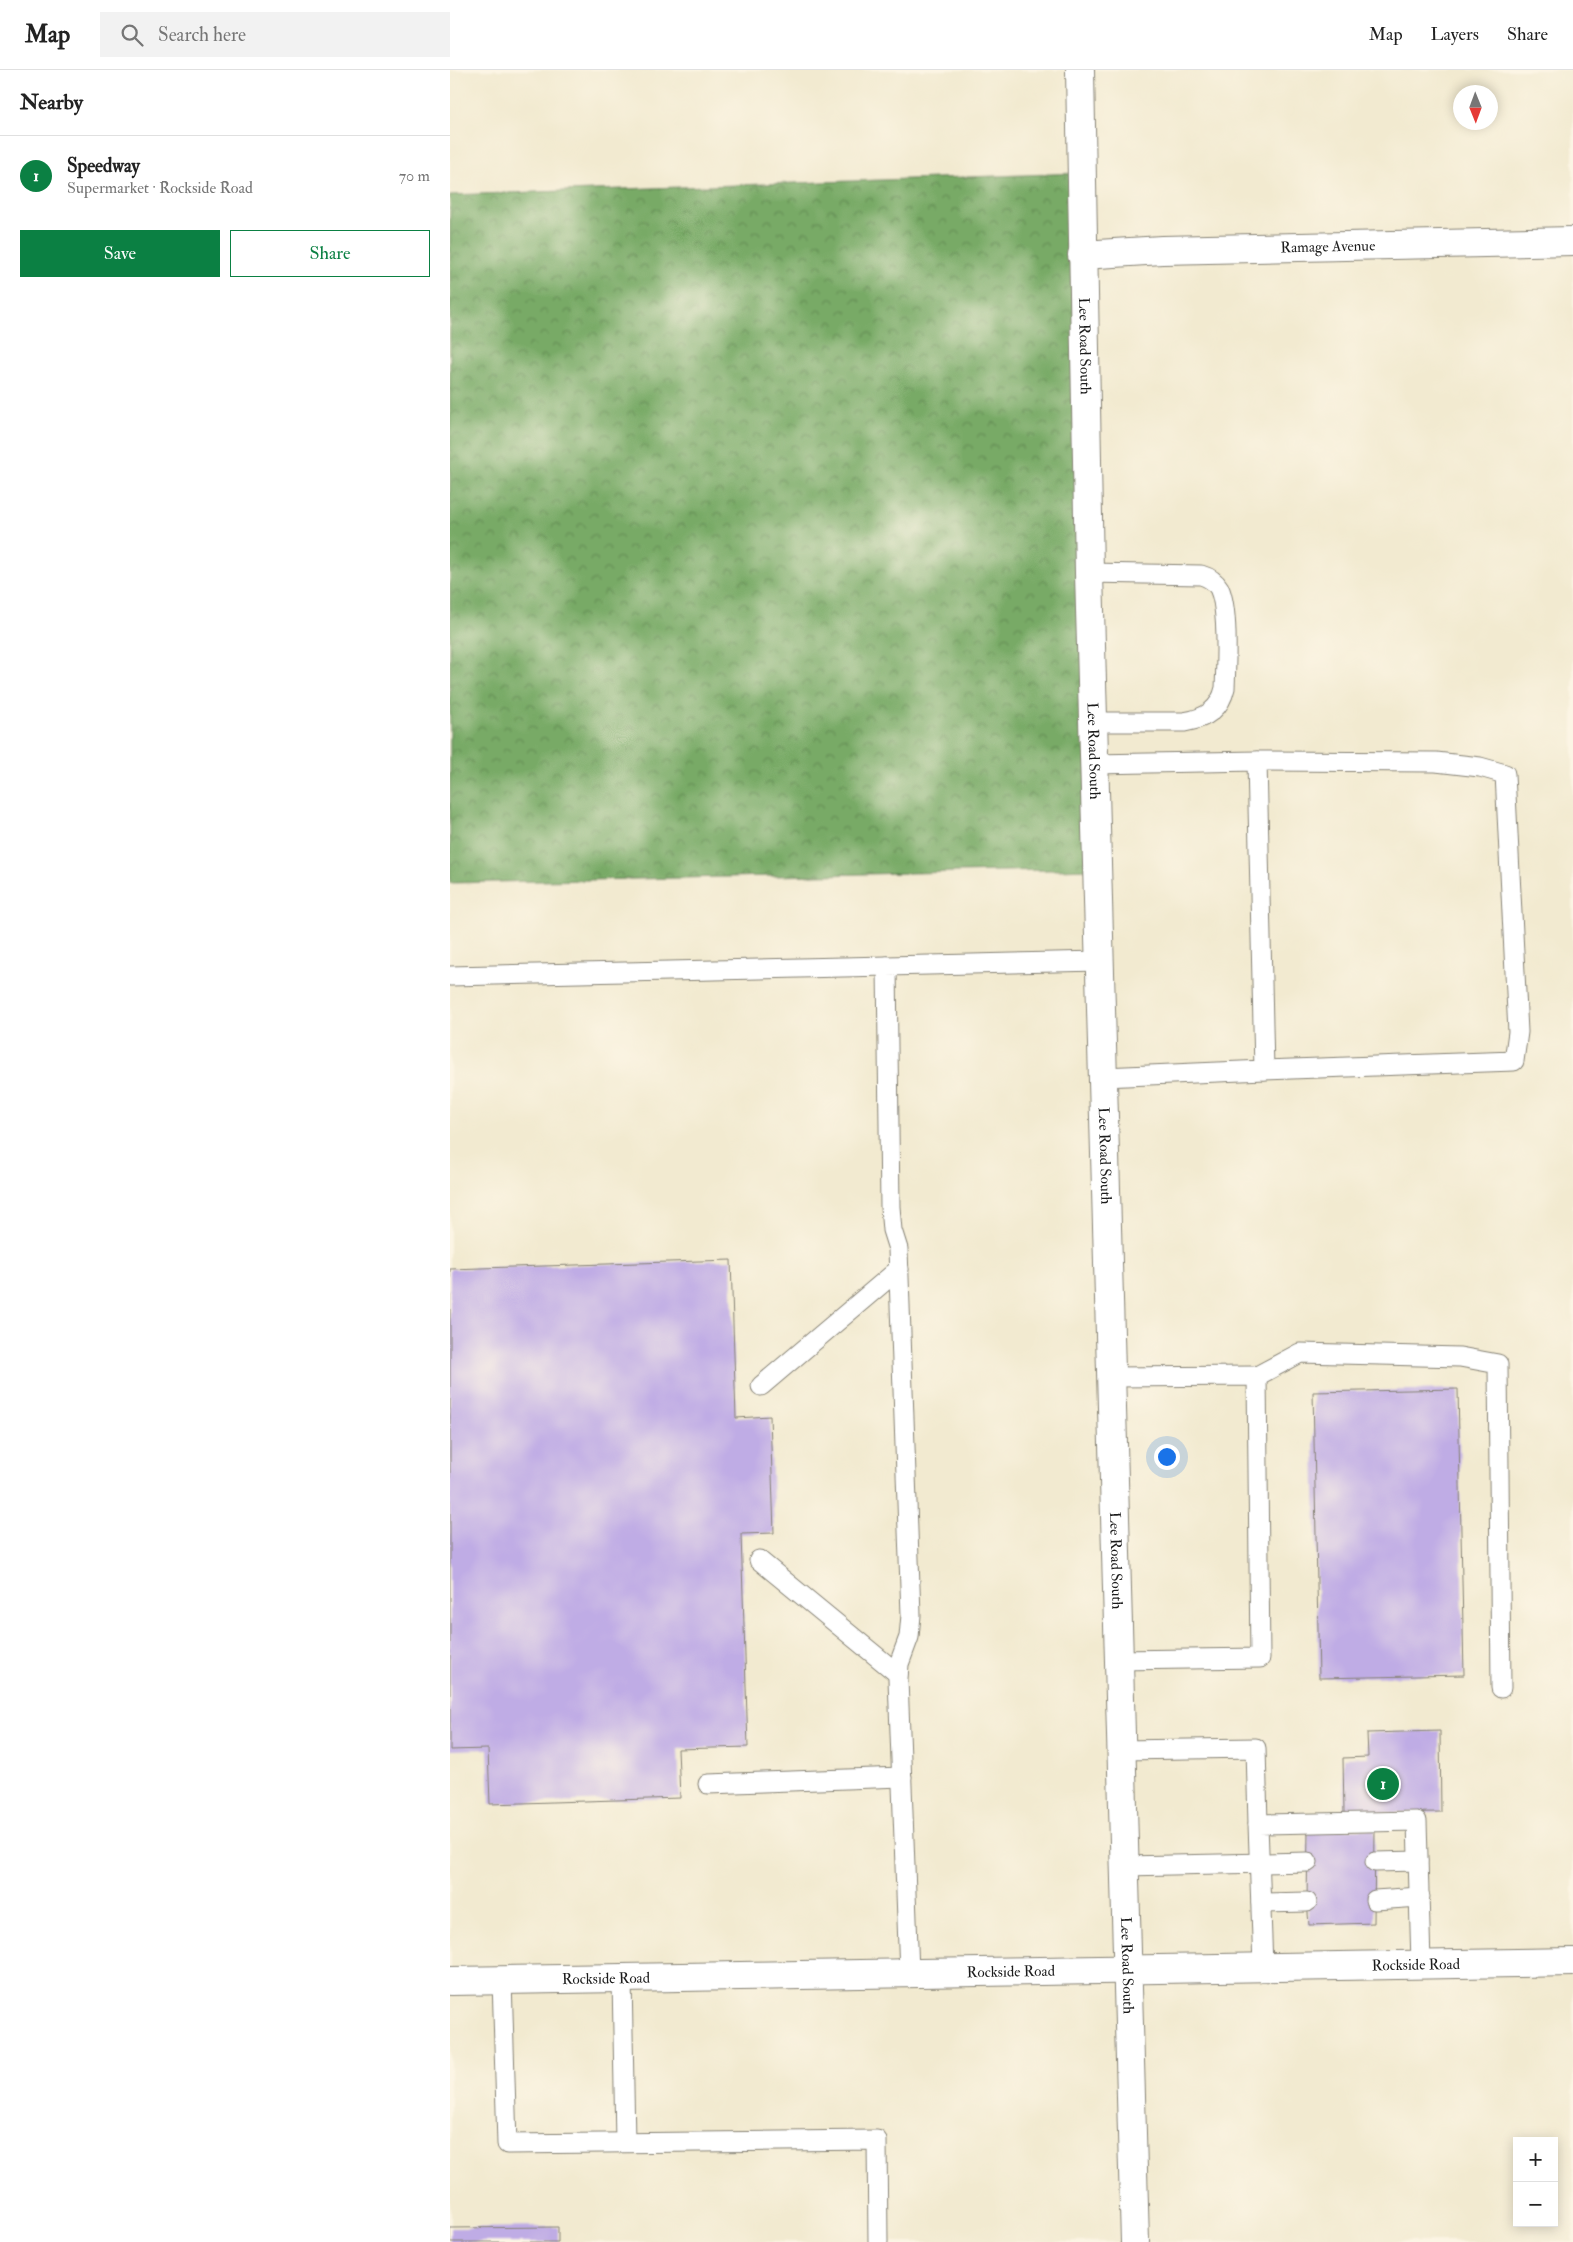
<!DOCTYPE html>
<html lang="en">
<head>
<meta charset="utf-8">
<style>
  body { margin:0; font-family:"IM FELL Double Pica",serif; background:#f2f2f2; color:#222 }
  .controls { position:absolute; right:15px; bottom:15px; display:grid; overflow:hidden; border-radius:0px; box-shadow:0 2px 12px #0003 }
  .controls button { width:45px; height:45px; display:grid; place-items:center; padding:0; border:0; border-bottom:1px solid #e0e0e0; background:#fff; color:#222; font:25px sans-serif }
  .compass { position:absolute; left:1003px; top:15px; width:45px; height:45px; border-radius:50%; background:#fff; box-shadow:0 2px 12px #0003; rotate:179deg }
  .you { position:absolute; left:716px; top:1386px; width:18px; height:18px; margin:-12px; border:4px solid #fff; border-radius:50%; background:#1a73e8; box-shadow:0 0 0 8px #1a73e833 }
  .badge { display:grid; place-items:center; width:32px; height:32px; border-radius:50%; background:#0b8043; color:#fff; font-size:16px; font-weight:700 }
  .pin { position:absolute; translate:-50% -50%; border:2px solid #fff; box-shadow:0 1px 5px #0006 }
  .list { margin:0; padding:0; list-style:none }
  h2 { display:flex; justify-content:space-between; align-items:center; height:65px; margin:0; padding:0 20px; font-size:21px }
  h2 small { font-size:16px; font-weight:400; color:#767676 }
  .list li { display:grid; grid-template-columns:32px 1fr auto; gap:15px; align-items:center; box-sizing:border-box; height:80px; padding:0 20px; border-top:1px solid #e0e0e0 }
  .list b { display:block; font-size:19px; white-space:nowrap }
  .list p { margin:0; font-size:16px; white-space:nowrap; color:#767676 }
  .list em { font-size:16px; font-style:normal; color:#767676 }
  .actions { display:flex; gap:10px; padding:15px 20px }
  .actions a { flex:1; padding:11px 0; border:1px solid #0b8043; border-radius:0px; text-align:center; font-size:18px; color:#0b8043 }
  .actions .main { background:#0b8043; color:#fff }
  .icon { flex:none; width:28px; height:28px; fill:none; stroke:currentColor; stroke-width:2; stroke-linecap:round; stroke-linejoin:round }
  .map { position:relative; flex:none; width:1123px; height:2172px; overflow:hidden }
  header { display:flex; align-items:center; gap:30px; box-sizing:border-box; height:70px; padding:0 25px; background:#fff; border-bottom:1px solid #e0e0e0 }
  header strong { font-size:24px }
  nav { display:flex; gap:28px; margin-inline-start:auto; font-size:18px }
  .search { width:350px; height:45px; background:#f2f2f2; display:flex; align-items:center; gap:12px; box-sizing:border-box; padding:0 18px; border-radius:0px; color:#767676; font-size:19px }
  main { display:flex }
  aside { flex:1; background:#fff }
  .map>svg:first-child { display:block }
  .forest { fill:url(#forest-crowns); stroke:#4a6341 }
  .building { fill:#bface5 }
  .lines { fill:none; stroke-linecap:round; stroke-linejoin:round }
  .service-casing { stroke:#878376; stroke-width:21 }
  .minor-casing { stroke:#878376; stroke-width:30 }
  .primary-casing { stroke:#878376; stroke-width:30 }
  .service { stroke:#fff; stroke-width:19 }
  .minor { stroke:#fff; stroke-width:28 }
  .primary { stroke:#fff; stroke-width:28 }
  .labels { text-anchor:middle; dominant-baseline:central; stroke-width:4; stroke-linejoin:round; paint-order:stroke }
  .street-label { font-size:15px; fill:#1c1c1c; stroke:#fcf5e5 }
</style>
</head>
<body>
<header>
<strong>Map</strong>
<div class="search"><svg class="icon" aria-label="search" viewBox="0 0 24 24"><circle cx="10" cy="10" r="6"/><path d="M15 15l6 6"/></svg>Search here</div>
<nav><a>Map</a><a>Layers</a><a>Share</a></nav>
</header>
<main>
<aside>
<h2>Nearby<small></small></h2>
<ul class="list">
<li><span class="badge">1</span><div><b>Speedway</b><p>Supermarket · Rockside Road</p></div><em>70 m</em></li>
</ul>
<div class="actions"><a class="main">Save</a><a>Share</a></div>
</aside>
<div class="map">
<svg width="1123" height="2172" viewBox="0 0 1123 2172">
  <defs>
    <pattern id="forest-crowns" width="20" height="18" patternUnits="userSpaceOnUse" patternTransform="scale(1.25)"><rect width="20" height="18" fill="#78aa66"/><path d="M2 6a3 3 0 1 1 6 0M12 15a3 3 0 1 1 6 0" fill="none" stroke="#628a53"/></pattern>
  </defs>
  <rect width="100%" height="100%" fill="#fcf5e5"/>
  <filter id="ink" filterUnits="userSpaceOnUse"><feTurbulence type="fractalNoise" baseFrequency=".02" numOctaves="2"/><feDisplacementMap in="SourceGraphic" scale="10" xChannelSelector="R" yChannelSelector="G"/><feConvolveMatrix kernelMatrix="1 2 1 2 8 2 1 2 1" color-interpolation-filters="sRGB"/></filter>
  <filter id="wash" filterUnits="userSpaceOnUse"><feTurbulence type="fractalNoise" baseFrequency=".0096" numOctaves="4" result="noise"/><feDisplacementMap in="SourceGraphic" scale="20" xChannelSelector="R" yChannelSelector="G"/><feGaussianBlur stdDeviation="1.12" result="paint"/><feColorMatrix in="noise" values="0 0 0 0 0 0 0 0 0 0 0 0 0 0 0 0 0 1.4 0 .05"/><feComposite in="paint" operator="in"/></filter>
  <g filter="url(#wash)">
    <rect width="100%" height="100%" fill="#f2ead0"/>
    <!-- forest -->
    <path class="forest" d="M 630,103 L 647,799 L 0,813 L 0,125 Z"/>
    <g id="blocks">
      <!-- building -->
      <g class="building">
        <path d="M 281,1190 L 286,1348 L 320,1346 L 324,1463 L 291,1464 L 298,1677 L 228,1679 L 230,1728 L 40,1734 L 38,1679 L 0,1680 L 0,1199 Z"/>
        <path d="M 1008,1319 L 1014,1605 L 869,1608 L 863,1322 Z"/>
        <path d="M 990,1661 L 991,1742 L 894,1743 L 893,1688 L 918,1687 L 917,1663 Z"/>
        <path d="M 925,1759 L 924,1853 L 859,1855 L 857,1832 L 858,1760 Z"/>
        <path d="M 108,2157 L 108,2172 L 0,2172 L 0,2158 Z"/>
      </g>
    </g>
  </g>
  <g filter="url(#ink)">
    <use href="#blocks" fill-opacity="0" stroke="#878376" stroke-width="1"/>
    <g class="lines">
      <defs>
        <g id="service">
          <path d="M 639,503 L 751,505 C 758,507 765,511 769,518 C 779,539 776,594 775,618 C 770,640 755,649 734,652 L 643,652"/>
          <path d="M 807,691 L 986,692 L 1030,697 L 1055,704 L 1068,962 L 1064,991 L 814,1000"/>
          <path d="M 644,694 L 807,691 L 814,1000 L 653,1007"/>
          <path d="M 0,906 L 437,896"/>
          <path d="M 807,1306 L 850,1283 L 1010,1287 L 1048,1294 L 1051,1618"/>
          <path d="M 661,1307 L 807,1306 L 810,1588 L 668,1590"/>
          <path d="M 311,1316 L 449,1199"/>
          <path d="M 309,1490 L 448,1604"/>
          <path d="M 671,1680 L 806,1678 L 808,1754"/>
          <path d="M 258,1714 L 452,1707"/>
          <path d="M 925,1792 L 968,1791"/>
          <path d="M 675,1796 L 858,1792"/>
          <path d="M 925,1830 L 970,1827"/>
          <path d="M 811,1833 L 857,1832"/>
          <path d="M 813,1897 L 808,1754 L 967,1751 L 971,1894"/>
          <path d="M 459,1903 L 448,1609 L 449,1594 L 459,1567 L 461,1545 L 448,1179 L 442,1160 L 440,1137 L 437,896 L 650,891"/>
          <path d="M 172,1908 L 175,2072"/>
          <path d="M 52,1910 L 57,2074 L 427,2070 L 428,2172"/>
        </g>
        <g id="minor">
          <path id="s1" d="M 630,0 L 639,503 L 685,2172"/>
          <path id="s2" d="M 632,185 L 712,180 L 1123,171"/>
        </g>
        <g id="primary">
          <path id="s3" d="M 0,1911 L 1123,1892"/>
        </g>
      </defs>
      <!-- service casing -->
      <use href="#service" class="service-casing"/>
      <!-- minor casing -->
      <use href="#minor" class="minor-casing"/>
      <!-- primary casing -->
      <use href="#primary" class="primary-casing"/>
      <!-- service -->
      <use href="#service" class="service"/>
      <!-- minor -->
      <use href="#minor" class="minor"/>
      <!-- primary -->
      <use href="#primary" class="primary"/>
    </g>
  </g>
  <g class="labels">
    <!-- street labels -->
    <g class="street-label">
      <text stroke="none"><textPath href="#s2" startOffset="246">Ramage Avenue</textPath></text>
      <text stroke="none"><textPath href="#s1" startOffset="276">Lee Road South</textPath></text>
      <text stroke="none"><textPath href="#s1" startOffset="681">Lee Road South</textPath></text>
      <text stroke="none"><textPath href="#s1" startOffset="1086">Lee Road South</textPath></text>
      <text stroke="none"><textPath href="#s1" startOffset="1491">Lee Road South</textPath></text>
      <text stroke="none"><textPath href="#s3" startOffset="966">Rockside Road</textPath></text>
      <text stroke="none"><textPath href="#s1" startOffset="1896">Lee Road South</textPath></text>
      <text stroke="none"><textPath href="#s3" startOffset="561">Rockside Road</textPath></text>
      <text stroke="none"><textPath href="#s3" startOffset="156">Rockside Road</textPath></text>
    </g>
  </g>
</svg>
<div class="controls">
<button>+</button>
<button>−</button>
</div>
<svg class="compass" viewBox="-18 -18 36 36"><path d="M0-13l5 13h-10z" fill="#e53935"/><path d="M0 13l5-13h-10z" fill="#767676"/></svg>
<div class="you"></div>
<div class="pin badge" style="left:933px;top:1714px">1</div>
</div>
</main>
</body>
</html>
